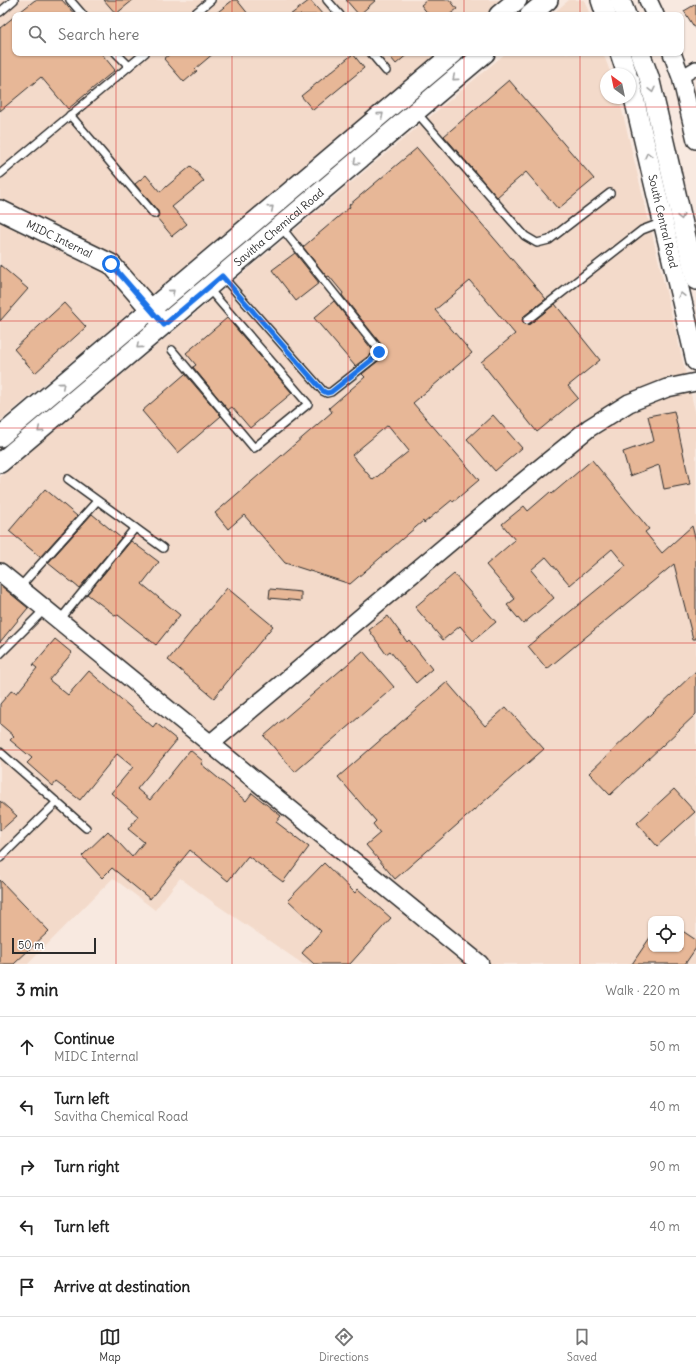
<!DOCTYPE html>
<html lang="en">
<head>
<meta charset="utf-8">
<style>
  body { margin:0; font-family:Delius,sans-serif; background:#f2f2f2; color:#222 }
  .controls { position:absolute; right:12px; bottom:12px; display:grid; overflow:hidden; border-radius:8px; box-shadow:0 1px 3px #0004 }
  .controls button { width:36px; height:36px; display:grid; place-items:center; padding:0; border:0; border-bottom:1px solid #e0e0e0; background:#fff; color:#222; font:20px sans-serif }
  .compass { position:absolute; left:600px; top:68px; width:36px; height:36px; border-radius:50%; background:#fff; box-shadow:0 1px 3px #0004; rotate:327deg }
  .scale { position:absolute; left:12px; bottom:10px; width:84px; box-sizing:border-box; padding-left:4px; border:2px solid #2b2b2b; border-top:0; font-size:11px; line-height:14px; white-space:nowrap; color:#2b2b2b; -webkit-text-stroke:3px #fff; paint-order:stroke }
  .stop { position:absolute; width:12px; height:12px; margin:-9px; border:3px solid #1a73e8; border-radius:50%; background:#fff }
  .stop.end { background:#1a73e8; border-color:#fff; box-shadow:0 1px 4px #0008 }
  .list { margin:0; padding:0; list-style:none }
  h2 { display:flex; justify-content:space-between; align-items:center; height:52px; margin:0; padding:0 16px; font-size:17px }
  h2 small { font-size:13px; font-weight:400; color:#767676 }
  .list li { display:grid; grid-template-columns:26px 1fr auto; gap:12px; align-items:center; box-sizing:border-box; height:60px; padding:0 16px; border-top:1px solid #e0e0e0 }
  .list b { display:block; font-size:15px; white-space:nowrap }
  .list p { margin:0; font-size:13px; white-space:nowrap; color:#767676 }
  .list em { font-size:13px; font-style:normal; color:#767676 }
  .icon { flex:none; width:22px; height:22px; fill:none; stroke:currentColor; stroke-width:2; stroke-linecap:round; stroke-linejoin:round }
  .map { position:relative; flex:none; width:696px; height:964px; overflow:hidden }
  .search { position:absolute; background:#fff; box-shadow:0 1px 3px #0004; left:12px; right:12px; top:12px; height:44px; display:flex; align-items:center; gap:10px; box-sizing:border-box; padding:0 14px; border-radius:8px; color:#767676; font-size:15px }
  .sheet { height:352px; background:#fff }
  nav { display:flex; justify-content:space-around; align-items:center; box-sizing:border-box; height:56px; border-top:1px solid #e0e0e0; background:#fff; font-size:11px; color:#767676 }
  nav a { display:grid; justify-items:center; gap:2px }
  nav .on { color:#2b2b2b }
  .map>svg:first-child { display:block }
  .built { fill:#f3daca; fill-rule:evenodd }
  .building { fill:#e7b797; stroke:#2b2b2b; fill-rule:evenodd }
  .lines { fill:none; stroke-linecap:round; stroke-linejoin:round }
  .service-casing { stroke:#2b2b2b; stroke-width:10 }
  .minor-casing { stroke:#2b2b2b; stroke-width:16 }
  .tertiary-casing { stroke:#2b2b2b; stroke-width:20 }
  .secondary-casing { stroke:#2b2b2b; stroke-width:22 }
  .service { stroke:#fff; stroke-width:7 }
  .minor { stroke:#fff; stroke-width:13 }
  .tertiary { stroke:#fff; stroke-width:17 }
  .secondary { stroke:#fff; stroke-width:19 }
  .oneway { stroke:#a0a0a0 }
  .route { stroke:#1a73e8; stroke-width:5 }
  .grid { fill:none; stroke:#d62828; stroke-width:1; stroke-opacity:0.55 }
  .labels { text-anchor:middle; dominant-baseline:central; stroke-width:3; stroke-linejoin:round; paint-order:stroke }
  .street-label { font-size:11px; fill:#2b2b2b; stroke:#fff }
</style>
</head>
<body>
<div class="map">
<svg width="696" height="964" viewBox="0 0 696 964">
  <rect width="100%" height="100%" fill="#f8e9e0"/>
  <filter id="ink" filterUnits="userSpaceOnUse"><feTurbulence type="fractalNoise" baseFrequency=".025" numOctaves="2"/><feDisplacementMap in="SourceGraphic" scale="8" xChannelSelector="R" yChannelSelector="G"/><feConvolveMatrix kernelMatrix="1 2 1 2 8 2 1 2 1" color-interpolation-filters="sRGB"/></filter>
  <g filter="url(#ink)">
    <!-- built -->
    <g class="built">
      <path d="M 0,0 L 503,0 L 485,15 L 15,15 L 15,53 L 440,53 L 0,421 Z"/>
      <path d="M 569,0 L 584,0 L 590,15 L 551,15 Z"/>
      <path d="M 506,53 L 603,53 L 611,74 L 606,74 L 606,98 L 619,98 L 696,415 L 696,964 L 303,964 L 217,905 L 180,878 L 155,910 L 113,878 L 28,964 L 0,964 L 0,477 ZM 651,919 L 681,919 L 681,949 L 651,949 Z"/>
    </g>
    <!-- building -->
    <g class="building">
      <path d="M 35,0 L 62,0 L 75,15 L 16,15 Z"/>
      <path d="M 104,0 L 133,0 L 116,14 Z"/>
      <path d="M 233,0 L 237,0 L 249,15 L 214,15 Z"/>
      <path d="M 310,0 L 323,15 L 290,15 Z"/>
      <path d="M 346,0 L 376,0 L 359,15 Z"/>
      <path d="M 427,0 L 450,0 L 457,9 L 449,15 L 429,15 L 421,5 Z"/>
      <path d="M 696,4 L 696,30 L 684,11 Z"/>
      <path d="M 15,16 L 15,53 L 101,53 L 115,70 L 68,109 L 41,77 L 0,111 L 0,28 Z"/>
      <path d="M 171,53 L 214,53 L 195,69 L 197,71 L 184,82 L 164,59 Z"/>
      <path d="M 387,53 L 409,53 L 396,64 Z"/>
      <path d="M 353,54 L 364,68 L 313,110 L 301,96 Z"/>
      <path d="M 509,80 L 594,179 L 558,209 L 526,172 L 497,197 L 444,136 Z"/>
      <path d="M 417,148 L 546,299 L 524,316 L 522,320 L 523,323 L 527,325 L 530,324 L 555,304 L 600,360 L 568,386 L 578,398 L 537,432 L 481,362 L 515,334 L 470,281 L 435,310 L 472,353 L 413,403 L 479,480 L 453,502 L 452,500 L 424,523 L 423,521 L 350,584 L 285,563 L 244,515 L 228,529 L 215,513 L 332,412 L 329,408 L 365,377 L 362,374 L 383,357 L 384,351 L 381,344 L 342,295 L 343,293 L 329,276 L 327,277 L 303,247 L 350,207 L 349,205 ZM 388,425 L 409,451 L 373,480 L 352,455 Z"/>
      <path d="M 191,166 L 204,181 L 172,207 L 187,224 L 172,236 L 157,218 L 159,215 L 158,211 L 135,184 L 146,175 L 160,192 Z"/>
      <path d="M 295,253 L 319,283 L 296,301 L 272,270 Z"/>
      <path d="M 0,265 L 28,289 L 0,321 Z"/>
      <path d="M 334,301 L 374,352 L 355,366 L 314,318 Z"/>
      <path d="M 64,303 L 86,327 L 35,373 L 14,349 Z"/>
      <path d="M 227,318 L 292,393 L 250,428 L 232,407 L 228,410 L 193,367 L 196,365 L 186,353 Z"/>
      <path d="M 185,374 L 221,416 L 178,453 L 142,411 Z"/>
      <path d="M 674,411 L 690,484 L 664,489 L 659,465 L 630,476 L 623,452 L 654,441 L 648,416 Z"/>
      <path d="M 493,415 L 522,448 L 495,471 L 467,439 Z"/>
      <path d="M 592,460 L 649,529 L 645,532 L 662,553 L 692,526 L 696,541 L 696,639 L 693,639 L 674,564 L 547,669 L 528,646 L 626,566 L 612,549 L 570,585 L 546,557 L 531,570 L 554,598 L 523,624 L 507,605 L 515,599 L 486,565 L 515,540 L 502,524 L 524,506 L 528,511 L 550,492 L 552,494 Z"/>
      <path d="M 45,489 L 77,516 L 40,557 L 9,531 Z"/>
      <path d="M 92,514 L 121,538 L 79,588 L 48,563 Z"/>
      <path d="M 131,541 L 159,562 L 142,584 L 180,615 L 156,645 L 118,615 L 116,616 L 87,594 Z"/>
      <path d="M 454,574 L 496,622 L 473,641 L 460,626 L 443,640 L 415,607 Z"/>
      <path d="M 0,585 L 28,608 L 0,642 Z"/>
      <path d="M 227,588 L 273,626 L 214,698 L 168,660 Z"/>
      <path d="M 270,589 L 301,592 L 301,601 L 269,598 Z"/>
      <path d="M 388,616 L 407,642 L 409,640 L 432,669 L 416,683 L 390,651 L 386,654 L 369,630 Z"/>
      <path d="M 55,639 L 72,653 L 49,680 L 68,695 L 89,671 L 153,727 L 156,723 L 177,740 L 137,789 L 150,800 L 190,750 L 203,761 L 201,764 L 246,801 L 252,793 L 281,816 L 276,822 L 309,847 L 283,882 L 248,856 L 228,881 L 190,850 L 150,899 L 112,868 L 102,878 L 82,856 L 108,831 L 132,857 L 144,842 L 128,829 L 138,816 L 111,793 L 133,767 L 117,754 L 80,800 L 56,782 L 53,786 L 27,763 L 32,758 L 10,740 L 14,736 L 0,724 L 0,704 L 12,690 L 17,693 L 37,668 L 33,665 Z"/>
      <path d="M 363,651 L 394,687 L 295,772 L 264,736 Z"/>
      <path d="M 696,671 L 696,714 L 610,795 L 589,773 Z"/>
      <path d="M 447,682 L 485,726 L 506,707 L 544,749 L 395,879 L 366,845 L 380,833 L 373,824 L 376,821 L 338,777 Z"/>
      <path d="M 674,789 L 695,812 L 657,846 L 637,823 Z"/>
      <path d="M 0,801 L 17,816 L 0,831 Z"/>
      <path d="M 324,863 L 355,893 L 358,889 L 391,918 L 350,964 L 314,964 L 302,953 L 321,931 L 288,900 Z"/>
      <path d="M 0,880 L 49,931 L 14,964 L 0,964 Z"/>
      <path d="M 681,930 L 696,940 L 696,948 L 685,964 L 632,964 L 651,936 L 651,949 L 681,949 Z"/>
    </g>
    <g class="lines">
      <defs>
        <g id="service">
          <path d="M 70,0 L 83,15"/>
          <path d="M 327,0 L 340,15"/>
          <path d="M 0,12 L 14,0"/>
          <path d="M 193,15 L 211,0"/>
          <path d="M 116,53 L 129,66"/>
          <path d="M 371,53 L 386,71"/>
          <path d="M 417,113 L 525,236 L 537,243 L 549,240 L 610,193"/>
          <path d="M 70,115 L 154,214"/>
          <path d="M 0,174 L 145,53"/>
          <path d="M 222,276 L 323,391 L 327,393 L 331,392 L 378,355 L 379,352 L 377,347 L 281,227"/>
          <path d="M 527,320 L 642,230 L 663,222"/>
          <path d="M 172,350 L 254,448 L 308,404 L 208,288"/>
          <path d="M 68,479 L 163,548"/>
          <path d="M 19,588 L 97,501"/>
          <path d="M 59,621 L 135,528"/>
          <path d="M 0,654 L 45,609"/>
          <path d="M 0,752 L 86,828"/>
          <path d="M 0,858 L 57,802"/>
        </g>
        <path id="minor" d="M 681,77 L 696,68"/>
        <g id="tertiary">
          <path d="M 648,0 L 655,15"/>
          <path d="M 672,53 L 681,77 L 696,140"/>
          <path d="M 0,572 L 480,964"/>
          <path d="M 210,744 L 498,502 L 589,428 L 629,403 L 667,388 L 696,382"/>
        </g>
        <g id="secondary">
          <path d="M 601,0 L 606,15"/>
          <path d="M 620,0 L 626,15"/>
          <path d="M 499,15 L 517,0"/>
          <path d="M 530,15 L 548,0"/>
          <path d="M 620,53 L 627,74"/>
          <path d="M 640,53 L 649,77 L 696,280"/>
          <path id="s1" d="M 630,81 L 696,361"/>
          <path id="s2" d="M 0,210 L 111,264 L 159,319"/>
          <path d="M 0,437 L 454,53"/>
          <path id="s3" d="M 0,463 L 485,53"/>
        </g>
      </defs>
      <!-- service casing -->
      <use href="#service" class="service-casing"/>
      <!-- minor casing -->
      <use href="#minor" class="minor-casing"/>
      <!-- tertiary casing -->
      <use href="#tertiary" class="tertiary-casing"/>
      <!-- secondary casing -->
      <use href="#secondary" class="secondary-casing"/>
      <!-- service -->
      <use href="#service" class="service"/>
      <!-- minor -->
      <use href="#minor" class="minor"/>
      <!-- tertiary -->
      <use href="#tertiary" class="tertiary"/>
      <!-- secondary -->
      <use href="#secondary" class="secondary"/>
    </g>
    <!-- one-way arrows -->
    <defs><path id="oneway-chevron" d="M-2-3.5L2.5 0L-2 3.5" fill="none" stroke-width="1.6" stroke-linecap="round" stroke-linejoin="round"/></defs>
    <g class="oneway">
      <use href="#oneway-chevron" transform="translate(455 78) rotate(140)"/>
      <use href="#oneway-chevron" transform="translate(652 90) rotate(77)"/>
      <use href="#oneway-chevron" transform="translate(381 115) rotate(-40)"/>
      <use href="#oneway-chevron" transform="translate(648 155) rotate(-103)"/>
      <use href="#oneway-chevron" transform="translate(356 162) rotate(140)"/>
      <use href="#oneway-chevron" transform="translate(271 208) rotate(-40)"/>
      <use href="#oneway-chevron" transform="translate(681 217) rotate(77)"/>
      <use href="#oneway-chevron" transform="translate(172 292) rotate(-40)"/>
      <use href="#oneway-chevron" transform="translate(681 295) rotate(-103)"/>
      <use href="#oneway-chevron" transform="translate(139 346) rotate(140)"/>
      <use href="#oneway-chevron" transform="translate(62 385) rotate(-40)"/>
      <use href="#oneway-chevron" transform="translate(40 430) rotate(140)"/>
    </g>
  </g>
  <g class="lines" filter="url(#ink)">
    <!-- route -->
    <path class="route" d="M 111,264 L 164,325 L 222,276 L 323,391 L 327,393 L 331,392 L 378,355 L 379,352"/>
  </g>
  <!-- grid -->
  <path class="grid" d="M 116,0 L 116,15M 232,0 L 232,15M 348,0 L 348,15M 464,0 L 464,15M 580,0 L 580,15M 116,53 L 116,964M 232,53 L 232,964M 348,53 L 348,964M 464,53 L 464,964M 580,53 L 580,964M 0,107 L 696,107M 0,214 L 696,214M 0,321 L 696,321M 0,428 L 696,428M 0,536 L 696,536M 0,643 L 696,643M 0,750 L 696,750M 0,857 L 696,857"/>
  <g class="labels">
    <!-- street labels -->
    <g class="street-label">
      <text stroke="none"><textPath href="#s1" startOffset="144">South Central Road</textPath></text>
      <text stroke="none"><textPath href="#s3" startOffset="365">Savitha Chemical Road</textPath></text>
      <text stroke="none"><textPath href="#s2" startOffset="66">MIDC Internal</textPath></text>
    </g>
  </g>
</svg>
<div class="controls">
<button><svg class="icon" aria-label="locate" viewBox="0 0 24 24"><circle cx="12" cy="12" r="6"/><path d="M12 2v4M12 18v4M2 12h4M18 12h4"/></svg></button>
</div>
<svg class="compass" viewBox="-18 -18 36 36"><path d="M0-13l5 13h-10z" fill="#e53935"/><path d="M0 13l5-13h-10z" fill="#767676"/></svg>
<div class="scale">50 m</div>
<div class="stop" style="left:111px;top:264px"></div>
<div class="stop end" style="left:379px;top:352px"></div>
<div class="search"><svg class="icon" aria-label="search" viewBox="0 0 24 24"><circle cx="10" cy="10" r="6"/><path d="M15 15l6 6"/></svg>Search here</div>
</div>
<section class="sheet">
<h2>3 min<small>Walk · 220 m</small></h2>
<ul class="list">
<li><svg class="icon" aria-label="ahead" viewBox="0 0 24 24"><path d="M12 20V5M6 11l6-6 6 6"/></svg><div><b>Continue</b><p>MIDC Internal</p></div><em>50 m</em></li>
<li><svg class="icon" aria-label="left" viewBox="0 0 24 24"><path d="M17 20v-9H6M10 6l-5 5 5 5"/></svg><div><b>Turn left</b><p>Savitha Chemical Road</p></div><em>40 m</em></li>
<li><svg class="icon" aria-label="right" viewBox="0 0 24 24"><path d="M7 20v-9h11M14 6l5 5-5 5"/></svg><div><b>Turn right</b></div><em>90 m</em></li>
<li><svg class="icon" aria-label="left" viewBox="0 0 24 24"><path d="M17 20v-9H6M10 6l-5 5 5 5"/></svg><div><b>Turn left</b></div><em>40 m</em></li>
<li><svg class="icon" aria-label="arrive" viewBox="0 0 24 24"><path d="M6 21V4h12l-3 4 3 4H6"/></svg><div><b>Arrive at destination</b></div></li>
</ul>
</section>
<nav>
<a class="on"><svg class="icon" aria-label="map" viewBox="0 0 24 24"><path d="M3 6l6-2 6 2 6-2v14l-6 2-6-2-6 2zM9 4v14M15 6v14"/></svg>Map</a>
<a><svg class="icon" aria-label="directions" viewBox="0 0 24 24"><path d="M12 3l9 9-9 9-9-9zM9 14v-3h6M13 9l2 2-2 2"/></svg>Directions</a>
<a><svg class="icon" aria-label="saved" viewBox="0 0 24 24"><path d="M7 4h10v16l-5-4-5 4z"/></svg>Saved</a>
</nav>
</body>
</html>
